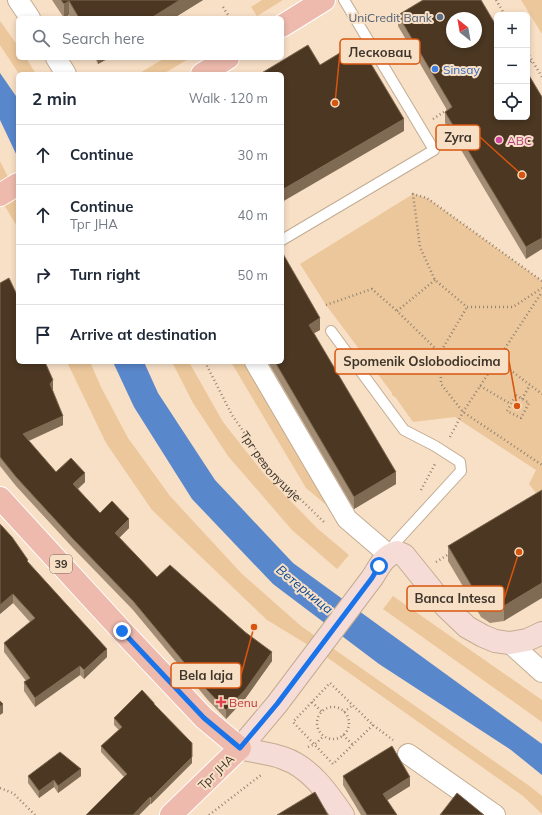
<!DOCTYPE html>
<html lang="en">
<head>
<meta charset="utf-8">
<style>
  body { margin:0; font-family:Mulish,sans-serif; background:#f6f6f7; color:#1f2937 }
  .controls { position:absolute; right:12px; top:12px; display:grid; overflow:hidden; border-radius:6px; box-shadow:0 2px 6px #0003 }
  .controls button { width:36px; height:36px; display:grid; place-items:center; padding:0; border:0; border-bottom:1px solid #e0e1e3; background:#fff; color:#1f2937; font:20px sans-serif }
  .compass { position:absolute; left:446px; top:12px; width:36px; height:36px; border-radius:50%; background:#fff; box-shadow:0 2px 6px #0003; rotate:329deg }
  .stop { position:absolute; width:12px; height:12px; margin:-9px; border:3px solid #1a73e8; border-radius:50%; background:#fff }
  .stop.end { background:#1a73e8; border-color:#fff; box-shadow:0 1px 4px #0008 }
  .list { margin:0; padding:0; list-style:none }
  h2 { display:flex; justify-content:space-between; align-items:center; height:52px; margin:0; padding:0 16px; font-size:17px }
  h2 small { font-size:13px; font-weight:400; color:#747a83 }
  .list li { display:grid; grid-template-columns:26px 1fr auto; gap:12px; align-items:center; box-sizing:border-box; height:60px; padding:0 16px; border-top:1px solid #e0e1e3 }
  .list b { display:block; font-size:15px; white-space:nowrap }
  .list p { margin:0; font-size:13px; white-space:nowrap; color:#747a83 }
  .list em { font-size:13px; font-style:normal; color:#747a83 }
  .icon { flex:none; width:22px; height:22px; fill:none; stroke:currentColor; stroke-width:2; stroke-linecap:round; stroke-linejoin:round }
  .map { position:relative; flex:none; width:542px; height:815px; overflow:hidden }
  .search { position:absolute; background:#fff; box-shadow:0 2px 6px #0003; left:16px; top:16px; width:268px; height:44px; display:flex; align-items:center; gap:10px; box-sizing:border-box; padding:0 14px; border-radius:6px; color:#747a83; font-size:15px }
  .panel { position:absolute; background:#fff; box-shadow:0 2px 6px #0003; left:16px; top:72px; width:268px; height:292px; border-radius:6px }
  .map>svg:first-child { display:block }
  .green { fill:#ecc79b }
  .water { fill:#5987cb }
  .lines { fill:none; stroke-linecap:round; stroke-linejoin:round }
  .lane-casing { stroke:#c2ac92; stroke-width:12 }
  .street-casing { stroke:#c2ac92; stroke-width:22 }
  .secondary-casing { stroke:#c2ac92; stroke-width:24 }
  .primary-casing { stroke:#fff; stroke-width:24 }
  .path { stroke:#928371; stroke-width:2.5; stroke-dasharray:1 3; stroke-linecap:butt }
  .lane { stroke:#fff; stroke-width:10 }
  .street { stroke:#fff; stroke-width:20 }
  .secondary { stroke:#f6dcd6; stroke-width:22 }
  .primary { stroke:#edbaad; stroke-width:22 }
  .wall { fill:#a28c74 }
  .shaded-wall { fill:#7f6a53 }
  .building { fill:#4b3722; stroke:#7f6a53; fill-rule:evenodd }
  .route { stroke:#1a73e8; stroke-width:5 }
  .service-dot { fill:#5c6f8a; stroke:#f8e0c6; stroke-width:1.5 }
  .shop-dot { fill:#3f7fe0; stroke:#f8e0c6; stroke-width:1.5 }
  .hotel-dot { fill:#d1479c; stroke:#f8e0c6; stroke-width:1.5 }
  .health-dot { fill:#e0444e; stroke:#f8e0c6; stroke-width:1.5 }
  .labels { text-anchor:middle; dominant-baseline:central; stroke-width:4; stroke-linejoin:round; paint-order:stroke }
  .shield { fill:#f8e0c6; stroke:#76685a; stroke-width:1 }
  .shield-label { font-size:11px; font-weight:bold; fill:#3e352b }
  .service-label { font-size:12px; fill:#4e5e75; stroke:#f8e0c6; text-anchor:end }
  .shop-label { font-size:12px; fill:#366cbe; stroke:#f8e0c6; text-anchor:start }
  .hotel-label { font-size:12px; fill:#b23c85; stroke:#f8e0c6; text-anchor:start }
  .street-label { font-size:12px; fill:#3e352b; stroke:#f8e0c6 }
  .health-label { font-size:12px; fill:#be3a42; stroke:#f8e0c6; text-anchor:start }
  .water-label { font-size:13px; font-style:italic; fill:#034696; stroke:#f8e0c6 }
  .leader { fill:none; stroke:#d7550f; stroke-width:1.5 }
  .callout-dot { fill:#d7550f; stroke:#f8e0c6; stroke-width:1.5 }
  .callout { fill:#f8e0c6; stroke:#d7550f; stroke-width:1.5 }
  .callout-label { font-size:13px; text-anchor:middle; font-weight:bold; fill:#3e352b }
</style>
</head>
<body>
<div class="map">
<svg width="542" height="815" viewBox="0 0 542 815">
  <rect width="100%" height="100%" fill="#f8e0c6"/>
  <!-- green -->
  <g class="green">
    <path d="M 262,0 L 283,0 L 257,16 L 251,7 Z"/>
    <path d="M 521,0 L 542,0 L 542,34 Z"/>
    <path d="M 0,21 L 18,46 L 18,58 L 26,58 L 36,74 L 19,74 L 0,45 Z"/>
    <path d="M 165,58 L 190,58 L 163,74 L 138,74 Z"/>
    <path d="M 0,161 L 18,197 L 18,228 L 0,198 Z"/>
    <path d="M 413,194 L 427,198 L 542,281 L 542,501 L 529,484 L 536,470 L 461,421 L 455,417 L 413,422 L 396,398 L 392,395 L 392,393 L 326,305 L 300,264 Z"/>
    <path d="M 67,362 L 90,362 L 101,387 L 128,438 L 170,496 L 242,574 L 301,626 L 531,787 L 542,796 L 542,814 L 523,796 L 318,651 L 267,620 L 152,510 L 106,443 Z"/>
    <path d="M 172,362 L 189,362 L 223,422 L 265,475 L 318,529 L 349,555 L 337,569 L 292,530 L 228,456 L 193,403 Z"/>
    <path d="M 231,362 L 251,362 L 344,520 L 306,488 Z"/>
    <path d="M 393,596 L 542,700 L 542,722 L 383,609 Z"/>
  </g>
  <!-- water -->
  <g class="water">
    <path d="M 0,73 L 18,99 L 18,158 L 0,120 Z"/>
    <path d="M 113,362 L 144,362 L 158,393 L 215,480 L 293,563 L 542,744 L 542,775 L 511,750 L 379,664 L 273,584 L 192,499 L 134,407 Z"/>
  </g>
  <g class="lines">
    <defs>
      <g id="lane">
        <path d="M 282,240 L 434,150 L 344,0"/>
        <path d="M 331,331 L 404,430 L 435,446 L 460,462 L 461,471 L 395,543 L 390,553"/>
      </g>
      <g id="street">
        <path d="M 18,0 L 30,18"/>
        <path d="M 56,58 L 66,74"/>
        <path d="M 255,362 L 347,519 L 389,555"/>
        <path d="M 510,643 L 542,672"/>
        <path d="M 408,754 L 495,815"/>
      </g>
      <path id="secondary" d="M 343,815 C 327,792 310,767 283,758 C 270,753 254,752 240,748 L 277,704 L 372,578 C 380,566 383,556 397,552 L 404,555 L 445,606 L 467,627 L 483,636 L 495,641 L 510,643 L 527,640 L 542,633"/>
      <g id="primary">
        <path d="M 282,26 L 324,0"/>
        <path d="M 202,74 L 228,58"/>
        <path d="M 0,195 L 18,184"/>
        <path d="M 0,498 L 122,631 L 204,718 L 240,748 L 171,815"/>
      </g>
    </defs>
    <!-- lane casing -->
    <use href="#lane" class="lane-casing"/>
    <!-- street casing -->
    <use href="#street" class="street-casing"/>
    <!-- secondary casing -->
    <use href="#secondary" class="secondary-casing"/>
    <!-- primary casing -->
    <use href="#primary" class="primary-casing"/>
    <!-- path -->
    <g class="path">
      <path d="M 496,0 L 505,15"/>
      <path d="M 223,7 L 230,18"/>
      <path d="M 527,52 L 542,77"/>
      <path d="M 527,64 L 532,61"/>
      <path d="M 433,119 L 447,110"/>
      <path d="M 435,280 L 397,311 L 440,353 L 467,307"/>
      <path d="M 542,281 L 427,198 L 413,194 L 420,247 L 435,280 L 467,307 L 513,307 L 542,288"/>
      <path d="M 326,305 L 372,289 L 397,311"/>
      <path d="M 440,353 L 441,384 L 463,412 L 542,465"/>
      <path d="M 497,360 L 542,394"/>
      <path id="s1" d="M 205,362 L 232,415 L 270,470 L 324,522"/>
      <path d="M 480,386 L 511,404"/>
      <path d="M 516,395 L 529,403 L 521,418 L 507,411 Z"/>
      <path d="M 522,399 L 530,385"/>
      <path d="M 450,437 L 463,412 L 542,292"/>
      <path d="M 421,490 L 435,464"/>
      <path d="M 436,562 L 449,554"/>
      <path d="M 312,702 L 322,712"/>
      <circle cx="333" cy="723" r="16"/>
      <path d="M 344,712 L 353,705"/>
      <path d="M 373,725 L 333,764 L 293,722 L 330,683 L 373,725 L 393,740"/>
      <path d="M 343,735 L 353,745"/>
      <path d="M 308,747 L 315,744 L 324,736"/>
      <path d="M 0,788 L 13,793 L 35,815"/>
      <path d="M 209,815 L 261,775"/>
    </g>
    <!-- lane -->
    <use href="#lane" class="lane"/>
    <!-- street -->
    <use href="#street" class="street"/>
    <!-- secondary -->
    <use href="#secondary" class="secondary"/>
    <!-- primary -->
    <use href="#primary" class="primary"/>
  </g>
  <!-- wall -->
  <g class="wall">
    <path d="M 52,0 L 203,0 L 174,18 L 70,18 L 69,15 L 64,18 Z"/>
    <path d="M 398,15 L 497,117 L 542,97 L 526,259 L 445,123 L 445,112 L 447,110 L 398,26 Z"/>
    <path d="M 95,58 L 109,58 L 98,64 Z"/>
    <path d="M 282,252 L 320,330 L 314,333 L 396,484 L 354,509 L 268,362 L 282,362 Z"/>
    <path d="M 0,283 L 47,362 L 45,363 L 63,425 L 29,441 L 56,472 L 85,482 L 78,489 L 100,513 L 129,528 L 119,538 L 157,577 L 272,661 L 245,699 L 226,719 L 207,699 L 133,610 L 73,548 L 16,486 L 0,466 Z"/>
    <path d="M 542,490 L 504,621 L 490,623 L 481,617 L 448,561 L 448,546 Z"/>
    <path d="M 0,524 L 28,563 L 107,657 L 84,679 L 80,675 L 35,707 L 24,691 L 24,682 L 26,681 L 4,652 L 4,643 L 30,622 L 13,603 L 0,614 Z"/>
    <path d="M 154,704 L 192,763 L 151,804 L 150,804 L 139,815 L 86,815 L 124,777 L 101,752 L 101,746 L 119,730 L 114,725 L 114,718 Z"/>
    <path d="M 28,776 L 81,776 L 58,793 L 54,787 L 39,798 L 28,783 Z"/>
    <path d="M 343,776 L 410,786 L 387,800 L 397,815 L 361,815 L 343,785 Z"/>
  </g>
  <!-- shaded-wall -->
  <g class="shaded-wall">
    <path d="M 180,0 L 203,0 L 174,18 L 151,18 Z"/>
    <path d="M 69,1 L 69,15 L 64,18 L 64,4 Z"/>
    <path d="M 98,58 L 109,58 L 98,64 Z"/>
    <path d="M 404,119 L 404,131 L 282,202 L 282,190 Z"/>
    <path d="M 542,238 L 542,249 L 526,259 L 526,247 Z"/>
    <path d="M 320,318 L 320,330 L 309,336 L 309,325 Z"/>
    <path d="M 53,380 L 53,389 L 50,393 L 50,384 Z"/>
    <path d="M 63,416 L 63,425 L 23,443 L 23,434 Z"/>
    <path d="M 396,472 L 396,484 L 354,509 L 354,497 Z"/>
    <path d="M 85,473 L 85,482 L 73,493 L 73,484 Z"/>
    <path d="M 129,519 L 129,528 L 115,542 L 115,533 Z"/>
    <path d="M 542,583 L 542,598 L 504,621 L 504,606 Z"/>
    <path d="M 13,594 L 13,603 L 0,614 L 0,605 Z"/>
    <path d="M 107,649 L 107,657 L 84,679 L 84,670 Z"/>
    <path d="M 272,652 L 272,661 L 245,699 L 226,719 L 226,710 Z"/>
    <path d="M 80,666 L 80,675 L 35,707 L 35,698 Z"/>
    <path d="M 3,704 L 3,713 L 0,715 L 0,707 Z"/>
    <path d="M 192,743 L 192,763 L 151,804 L 151,798 Z"/>
    <path d="M 81,769 L 81,776 L 58,793 L 58,786 Z"/>
    <path d="M 410,777 L 410,786 L 383,803 L 383,794 Z"/>
    <path d="M 54,780 L 54,787 L 39,798 L 39,791 Z"/>
    <path d="M 150,797 L 150,804 L 139,815 L 133,815 Z"/>
  </g>
  <!-- building -->
  <g class="building">
    <path d="M 61,0 L 180,0 L 151,18 L 79,18 L 69,1 L 64,4 Z"/>
    <path d="M 423,0 L 481,0 L 497,27 L 497,117 L 527,117 L 527,72 L 542,97 L 542,238 L 526,247 L 445,112 L 452,107 L 398,15 ZM 452,18 L 476,18 L 476,42 L 452,42 Z"/>
    <path d="M 358,42 L 404,119 L 282,190 L 282,74 L 260,74 L 308,45 L 320,65 Z"/>
    <path d="M 282,252 L 320,318 L 309,325 L 396,472 L 354,497 L 275,362 L 282,362 Z"/>
    <path d="M 9,278 L 18,297 L 18,362 L 45,362 L 53,380 L 50,384 L 63,416 L 23,434 L 56,472 L 71,458 L 85,473 L 73,484 L 100,513 L 112,501 L 129,519 L 115,533 L 157,577 L 170,565 L 245,632 L 272,652 L 245,690 L 226,710 L 207,690 L 133,601 L 73,539 L 16,477 L 0,457 L 0,283 Z"/>
    <path d="M 542,490 L 542,583 L 504,606 L 490,608 L 481,602 L 448,546 Z"/>
    <path d="M 0,524 L 12,537 L 28,560 L 27,561 L 107,649 L 84,670 L 80,666 L 35,698 L 24,682 L 30,678 L 4,643 L 35,618 L 13,594 L 0,605 Z"/>
    <path d="M 142,690 L 154,703 L 154,704 L 192,743 L 192,757 L 151,798 L 150,797 L 133,815 L 86,815 L 127,774 L 101,746 L 122,727 L 114,718 Z"/>
    <path d="M 0,701 L 3,704 L 0,707 Z"/>
    <path d="M 392,746 L 410,777 L 383,794 L 397,815 L 367,815 L 343,776 Z"/>
    <path d="M 60,752 L 81,769 L 58,786 L 54,780 L 39,791 L 28,776 Z"/>
    <path d="M 315,792 L 328,815 L 277,815 Z"/>
    <path d="M 457,793 L 484,815 L 440,815 Z"/>
  </g>
  <g class="lines">
    <!-- route -->
    <path class="route" d="M 122,631 L 204,718 L 240,748 L 277,704 L 372,578 L 379,566"/>
  </g>
  <!-- markers -->
  <circle class="service-dot" cx="440" cy="17" r="4"/>
  <circle class="shop-dot" cx="435" cy="69" r="4"/>
  <circle class="hotel-dot" cx="499" cy="140" r="4"/>
  <path class="health-dot" d="M219 696h4v4h4v4h-4v4h-4v-4h-4v-4h4z"/>
  <g class="labels">
    <!-- shield labels -->
    <rect class="shield" x="50" y="555" width="22" height="18" rx="3"/>
    <g class="shield-label">
      <text x="61" y="564">39</text>
    </g>
    <!-- service labels -->
    <g class="service-label">
      <text x="432" y="17">UniCredit Bank</text>
    </g>
    <!-- shop labels -->
    <g class="shop-label">
      <text x="443" y="69">Sinsay</text>
    </g>
    <!-- hotel labels -->
    <g class="hotel-label">
      <text x="507" y="140">ABC</text>
    </g>
    <!-- street labels -->
    <g class="street-label">
      <text stroke="none"><textPath href="#s1" startOffset="124">Трг револуције</textPath></text>
      <text transform="translate(216 772) rotate(-44)">Трг ЈНА</text>
    </g>
    <!-- health labels -->
    <g class="health-label">
      <text x="229" y="702">Benu</text>
    </g>
    <!-- water labels -->
    <g class="water-label">
      <text transform="translate(305 589) rotate(39)">Ветерница</text>
    </g>
  </g>
  <!-- callouts -->
  <path class="leader" d="M335 103L340 52M522 175L480 137M517 406L509 361M519 552L504 599M254 627L241 675"/>
  <g class="callout-dot">
    <circle cx="335" cy="103" r="4"/>
    <circle cx="522" cy="175" r="4"/>
    <circle cx="517" cy="406" r="4"/>
    <circle cx="519" cy="552" r="4"/>
    <circle cx="254" cy="627" r="4"/>
  </g>
  <g class="callout">
    <rect x="340" y="39" width="80" height="25" rx="4"/>
    <rect x="436" y="125" width="44" height="25" rx="4"/>
    <rect x="335" y="349" width="174" height="25" rx="4"/>
    <rect x="407" y="586" width="97" height="25" rx="4"/>
    <rect x="171" y="663" width="70" height="25" rx="4"/>
  </g>
  <g class="callout-label">
    <text x="380" y="57">Лесковац</text>
    <text x="458" y="142">Zyra</text>
    <text x="422" y="366">Spomenik Oslobodiocima</text>
    <text x="455" y="603">Banca Intesa</text>
    <text x="206" y="680">Bela laja</text>
  </g>
</svg>
<div class="controls">
<button>+</button>
<button>−</button>
<button><svg class="icon" aria-label="locate" viewBox="0 0 24 24"><circle cx="12" cy="12" r="6"/><path d="M12 2v4M12 18v4M2 12h4M18 12h4"/></svg></button>
</div>
<svg class="compass" viewBox="-18 -18 36 36"><path d="M0-13l5 13h-10z" fill="#e53935"/><path d="M0 13l5-13h-10z" fill="#747a83"/></svg>
<div class="stop" style="left:379px;top:566px"></div>
<div class="stop end" style="left:122px;top:631px"></div>
<div class="search"><svg class="icon" aria-label="search" viewBox="0 0 24 24"><circle cx="10" cy="10" r="6"/><path d="M15 15l6 6"/></svg>Search here</div>
<section class="panel">
<h2>2 min<small>Walk · 120 m</small></h2>
<ul class="list">
<li><svg class="icon" aria-label="ahead" viewBox="0 0 24 24"><path d="M12 20V5M6 11l6-6 6 6"/></svg><div><b>Continue</b></div><em>30 m</em></li>
<li><svg class="icon" aria-label="ahead" viewBox="0 0 24 24"><path d="M12 20V5M6 11l6-6 6 6"/></svg><div><b>Continue</b><p>Трг ЈНА</p></div><em>40 m</em></li>
<li><svg class="icon" aria-label="right" viewBox="0 0 24 24"><path d="M7 20v-9h11M14 6l5 5-5 5"/></svg><div><b>Turn right</b></div><em>50 m</em></li>
<li><svg class="icon" aria-label="arrive" viewBox="0 0 24 24"><path d="M6 21V4h12l-3 4 3 4H6"/></svg><div><b>Arrive at destination</b></div></li>
</ul>
</section>
</div>
</body>
</html>
